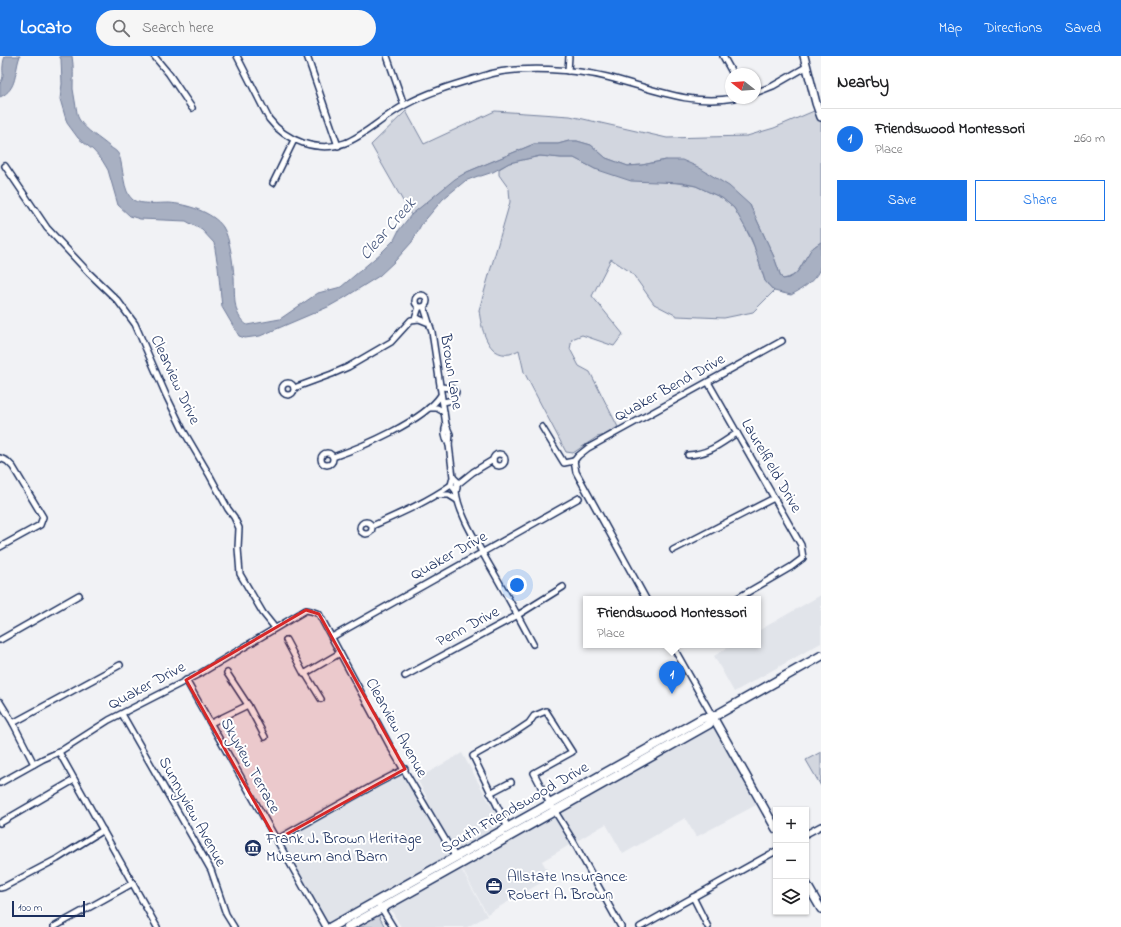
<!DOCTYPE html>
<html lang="en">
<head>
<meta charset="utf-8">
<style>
  body { margin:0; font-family:"Indie Flower",sans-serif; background:#f6f6f6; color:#202124 }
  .controls { position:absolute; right:12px; bottom:12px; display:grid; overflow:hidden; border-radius:0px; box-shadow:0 1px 3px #0004 }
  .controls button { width:36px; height:36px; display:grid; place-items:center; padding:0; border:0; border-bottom:1px solid #e0e0e0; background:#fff; color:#202124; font:20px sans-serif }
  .compass { position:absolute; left:725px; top:12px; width:36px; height:36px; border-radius:50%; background:#fff; box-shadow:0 1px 3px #0004; rotate:287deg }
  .scale { position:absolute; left:12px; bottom:10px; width:73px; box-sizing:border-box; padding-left:4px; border:2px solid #1b2f5e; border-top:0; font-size:11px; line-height:14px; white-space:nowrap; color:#1b2f5e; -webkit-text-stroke:3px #fff; paint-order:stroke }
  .you { position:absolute; left:517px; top:529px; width:14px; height:14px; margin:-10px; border:3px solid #fff; border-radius:50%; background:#1a73e8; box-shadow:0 0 0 6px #1a73e833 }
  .badge { display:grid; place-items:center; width:26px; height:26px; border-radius:50%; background:#1a73e8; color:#fff; font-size:13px; font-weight:700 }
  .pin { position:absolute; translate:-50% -33px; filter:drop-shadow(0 1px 2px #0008) }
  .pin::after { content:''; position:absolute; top:21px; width:14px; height:12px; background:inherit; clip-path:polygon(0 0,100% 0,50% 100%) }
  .popup { position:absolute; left:583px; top:540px; width:178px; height:52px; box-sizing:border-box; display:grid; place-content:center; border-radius:0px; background:#fff; filter:drop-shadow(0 1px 3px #0005); font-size:13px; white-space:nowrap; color:#757577 }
  .popup b { font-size:15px; color:#202124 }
  .popup::after { content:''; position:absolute; left:50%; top:100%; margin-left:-8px; border:8px solid transparent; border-top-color:#fff }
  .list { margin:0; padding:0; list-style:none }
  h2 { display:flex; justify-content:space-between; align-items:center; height:52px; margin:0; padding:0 16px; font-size:17px }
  h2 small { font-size:13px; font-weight:400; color:#757577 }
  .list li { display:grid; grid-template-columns:26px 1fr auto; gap:12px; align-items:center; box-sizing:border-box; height:60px; padding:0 16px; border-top:1px solid #e0e0e0 }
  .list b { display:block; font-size:15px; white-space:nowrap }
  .list p { margin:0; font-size:13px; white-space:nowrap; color:#757577 }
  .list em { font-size:13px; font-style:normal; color:#757577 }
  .actions { display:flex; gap:8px; padding:12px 16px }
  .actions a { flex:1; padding:9px 0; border:1px solid #1a73e8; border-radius:0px; text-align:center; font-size:14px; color:#1a73e8 }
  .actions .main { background:#1a73e8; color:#fff }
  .icon { flex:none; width:22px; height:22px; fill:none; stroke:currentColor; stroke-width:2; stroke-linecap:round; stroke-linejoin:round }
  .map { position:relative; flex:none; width:821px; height:871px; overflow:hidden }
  header { display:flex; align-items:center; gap:24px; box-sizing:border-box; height:56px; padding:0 20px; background:#1a73e8; color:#fff }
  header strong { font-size:19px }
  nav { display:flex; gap:22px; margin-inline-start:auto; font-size:14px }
  .search { width:280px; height:36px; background:#f6f6f6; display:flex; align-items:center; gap:10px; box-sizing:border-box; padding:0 14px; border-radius:22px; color:#757577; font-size:15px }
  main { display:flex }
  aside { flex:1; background:#fff }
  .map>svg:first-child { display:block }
  .built { fill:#e1e4ea }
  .green { fill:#d2d6df; stroke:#76829e }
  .water { fill:#a8b0c2; stroke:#707c9a }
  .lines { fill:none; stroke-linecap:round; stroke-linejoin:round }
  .street-casing { stroke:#1b2f5e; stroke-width:8 }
  .secondary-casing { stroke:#1b2f5e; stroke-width:10 }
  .primary-casing { stroke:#1b2f5e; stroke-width:11 }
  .street { stroke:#fff; stroke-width:5 }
  .secondary { stroke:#fff; stroke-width:7 }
  .primary { stroke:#fff; stroke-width:8 }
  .marked { fill:#d62828; fill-opacity:0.2; stroke:#d62828; stroke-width:3; stroke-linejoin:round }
  .labels { text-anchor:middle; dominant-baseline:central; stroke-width:4; stroke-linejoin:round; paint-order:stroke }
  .street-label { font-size:16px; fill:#1b2f5e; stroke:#fff }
  .poi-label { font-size:16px; fill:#1b2f5e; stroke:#fff; text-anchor:start }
  .water-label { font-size:17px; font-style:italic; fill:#4c5c81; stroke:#fff }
</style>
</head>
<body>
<header>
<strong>Locato</strong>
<div class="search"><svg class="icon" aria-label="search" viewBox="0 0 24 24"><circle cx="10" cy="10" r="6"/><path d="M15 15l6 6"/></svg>Search here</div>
<nav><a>Map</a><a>Directions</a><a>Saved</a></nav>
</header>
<main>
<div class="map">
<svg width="821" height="871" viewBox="0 0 821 871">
  <rect width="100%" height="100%" fill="#f1f2f5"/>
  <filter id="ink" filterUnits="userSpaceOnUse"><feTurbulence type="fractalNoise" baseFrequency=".025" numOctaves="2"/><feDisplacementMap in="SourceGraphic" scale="8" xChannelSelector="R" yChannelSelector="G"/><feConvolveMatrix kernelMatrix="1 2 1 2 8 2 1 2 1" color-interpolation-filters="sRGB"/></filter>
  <g filter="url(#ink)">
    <!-- built -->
    <g class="built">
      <path d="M 821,539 L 821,587 L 734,636 L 714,600 L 732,589 L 758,589 L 758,575 Z"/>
      <path d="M 711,670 L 716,673 L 758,748 L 696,781 L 685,762 L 623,798 L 606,768 L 542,805 L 551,821 L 487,858 L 462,813 L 492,794 Z"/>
      <path d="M 462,697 L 503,771 L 328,869 L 276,777 L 399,710 L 421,748 L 428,743 L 417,723 Z"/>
      <path d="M 461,813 L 487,860 L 467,871 L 401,871 L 390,852 Z"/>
    </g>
    <!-- green -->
    <g class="green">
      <path d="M 821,52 L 821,186 C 817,189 811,192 809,197 C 801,208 799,221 783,223 L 781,221 L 774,201 L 750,149 L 666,104 L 642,109 L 628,110 L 606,102 L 591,89 L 577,85 L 569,85 L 558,88 L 534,88 L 467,116 L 411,159 L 371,89 L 406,55 L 424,88 L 495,55 L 570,60 L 667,82 L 747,80 L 774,72 Z"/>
      <path d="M 540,100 L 561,102 L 574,102 L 595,113 L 696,130 L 722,142 L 734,152 L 743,167 L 754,190 L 765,225 L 774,235 L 753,256 L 724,262 L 677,260 L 654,248 L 632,217 L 611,203 L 592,240 L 623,278 L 614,290 L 582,279 L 572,283 L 570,293 L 579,310 L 590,316 L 618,371 L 605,379 L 597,381 L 573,397 L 566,396 L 524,316 L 519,294 C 517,295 513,297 510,298 C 487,302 481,271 479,254 L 510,146 L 509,133 L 499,119 L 499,113 L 509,107 Z"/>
      <path d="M 821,696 L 821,730 L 806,704 Z"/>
      <path d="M 377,857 L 385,871 L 354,871 Z"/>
    </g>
    <!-- water -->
    <g class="water">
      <path d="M 5,0 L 20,0 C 14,16 18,33 0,41 L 0,27 C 5,21 2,16 3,10 C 3,7 4,3 5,0 Z"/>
      <path d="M 59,0 L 72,0 C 74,11 73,22 73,33 C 74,39 75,45 76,51 C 77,55 77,60 79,63 C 86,75 100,82 110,91 C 113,93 117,95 119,99 C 124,112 122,135 133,144 C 141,149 160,147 169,147 C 186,148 213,156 223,171 C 230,182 233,207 234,221 C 235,237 232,259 247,269 L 280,263 L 318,237 L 341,231 L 381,197 L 394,184 L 399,174 L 411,159 L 455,123 L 467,116 L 534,88 L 558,88 L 569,85 L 577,85 L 591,89 L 606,102 L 628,110 L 642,109 L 666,104 L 682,104 L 698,111 L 729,130 L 750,149 L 774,201 L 781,221 L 783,223 C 799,222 801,208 809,197 C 811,192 817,189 821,186 C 821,194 821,201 821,208 C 819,223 802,233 791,239 L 774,235 L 765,225 L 754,190 L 750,180 L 734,152 L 722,142 L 696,130 L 682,127 L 631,125 L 595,113 L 574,102 L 561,102 L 540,100 L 509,107 L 493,116 L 481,120 L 478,120 L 465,125 L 443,143 L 421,169 L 412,186 L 395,205 L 379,220 L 344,242 L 328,251 L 260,280 L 245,282 L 239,280 L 222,251 L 218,211 L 214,187 L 202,174 L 186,165 L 140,163 L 130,160 L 118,149 L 108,114 L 102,104 L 93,94 L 78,82 L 67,67 L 60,43 L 62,28 L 61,3 Z"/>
    </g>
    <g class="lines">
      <defs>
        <g id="street">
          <path d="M 154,0 L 169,18 L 192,52"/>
          <path d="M 237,0 L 269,63 C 278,75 288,82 303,87 C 349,102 369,68 405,49 C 432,34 461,27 490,18 C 522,10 575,13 607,21 C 651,32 688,50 734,42"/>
          <path d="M 307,0 L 338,90"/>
          <path d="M 387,0 L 404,49"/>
          <path d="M 723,0 L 733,18"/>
          <path d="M 568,15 L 569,0"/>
          <path d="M 755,37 L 773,30 L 806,11"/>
          <path d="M 5,110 L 47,172 L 89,217 L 118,245 L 135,268 L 166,339 L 183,374 L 210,420 L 228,453 L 234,461 L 239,472 L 238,492 L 240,518 L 263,557 L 275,572"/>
          <path d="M 273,127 L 294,84"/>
          <circle cx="421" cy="245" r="6"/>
          <path d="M 424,251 L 429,267"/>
          <path d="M 415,263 L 419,251"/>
          <path d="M 708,326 L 801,489 L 803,502 L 791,511 L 736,543"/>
          <circle cx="288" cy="333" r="6"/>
          <path d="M 440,331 L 452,332 L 456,336 L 453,344 L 443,346"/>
          <path d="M 294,332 L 332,318 L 348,311 L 391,286 L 411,264 L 419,263 L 429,267 L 432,276 L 446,369 L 450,378 L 449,389 L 453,421 L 451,429 L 456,435 L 457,432 L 457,425 L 453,421"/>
          <path d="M 429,352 L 437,352 L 444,356"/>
          <path d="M 446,369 C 443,376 445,382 449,389"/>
          <path d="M 542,371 L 564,407 L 574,405"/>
          <circle cx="327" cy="403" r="6"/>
          <circle cx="499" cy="404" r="6"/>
          <path d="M 688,399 C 709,398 720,388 737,377"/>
          <path d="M 333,401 C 362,391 424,365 441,339"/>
          <path d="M 0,402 L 7,405 L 13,411 L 43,461 L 40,469 L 0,491"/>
          <path d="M 574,405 L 578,400 L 588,392 L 782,285"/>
          <path d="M 574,405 L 576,416 L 646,543"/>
          <path d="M 458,428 L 473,416 L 493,404"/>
          <path d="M 456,435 C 458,457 477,486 487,505 C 503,532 518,560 533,588"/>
          <path d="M 439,439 L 449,439 L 457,444"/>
          <circle cx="366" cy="472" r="6"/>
          <path d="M 372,470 C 399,458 427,446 451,429"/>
          <path d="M 673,494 L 774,442"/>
          <path d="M 332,581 L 579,442"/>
          <path d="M 0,584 L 79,539"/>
          <path d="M 286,584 L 304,618 L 340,597"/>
          <path d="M 672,589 L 713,661"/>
          <path d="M 227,617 L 248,649 L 265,681"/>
          <path d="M 305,617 L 321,643"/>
          <path d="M 405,620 L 518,559 L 563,531"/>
          <path d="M 186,624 L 326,871"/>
          <path d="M 0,646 L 13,667 L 34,708"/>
          <path d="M 122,658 L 211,814 L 226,858 L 234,871"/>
          <path d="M 13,667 L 120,609"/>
          <path d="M 211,667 L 248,649"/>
          <path d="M 59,696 L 157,871"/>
          <path d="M 0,727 L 43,703 L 59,696 L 109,664 L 201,617 L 306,554 L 311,555 L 319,558 L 391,692 L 456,802"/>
          <path d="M 490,737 L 511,726"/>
          <path d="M 0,767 L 74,724"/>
          <path d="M 508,772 L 473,700 L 514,677 L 529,667 L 534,660 L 546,655 L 572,696 L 534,717 L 548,744 L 572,783 L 621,871"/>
          <path d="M 806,778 L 821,770"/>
          <path d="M 276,784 L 376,728 L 405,713"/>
          <path d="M 0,832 L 4,831 L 57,803 L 103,774"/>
          <path d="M 693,841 L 708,871"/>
          <path d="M 377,845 L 393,871"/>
          <path d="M 54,871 L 133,827"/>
          <path d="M 640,871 L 776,795"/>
        </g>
        <g id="secondary">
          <path d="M 804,0 L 816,47 L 821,61"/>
          <path d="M 713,661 L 776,773"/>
          <path d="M 806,827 L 821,853"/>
        </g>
        <g id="primary">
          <path d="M 331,871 L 703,662 L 713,661 L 821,600"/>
          <path d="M 348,871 L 709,668 L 713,661"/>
        </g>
      </defs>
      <!-- street casing -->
      <use href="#street" class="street-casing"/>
      <!-- secondary casing -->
      <use href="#secondary" class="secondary-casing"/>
      <!-- primary casing -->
      <use href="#primary" class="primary-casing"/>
      <!-- street -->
      <use href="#street" class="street"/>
      <!-- secondary -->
      <use href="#secondary" class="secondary"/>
      <!-- primary -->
      <use href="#primary" class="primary"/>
    </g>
  </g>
  <!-- marked area -->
  <path class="marked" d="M 306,554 L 319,558 L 405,713 L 276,784 L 186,624 Z"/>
  <!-- icons -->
  <defs>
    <symbol id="museum-disc" viewBox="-11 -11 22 22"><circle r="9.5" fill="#1b2f5e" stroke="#fff"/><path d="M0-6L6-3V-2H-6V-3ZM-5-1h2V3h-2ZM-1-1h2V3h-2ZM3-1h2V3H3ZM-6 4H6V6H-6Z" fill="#fff"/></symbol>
    <symbol id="office-disc" viewBox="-11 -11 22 22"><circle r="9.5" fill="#1b2f5e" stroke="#fff"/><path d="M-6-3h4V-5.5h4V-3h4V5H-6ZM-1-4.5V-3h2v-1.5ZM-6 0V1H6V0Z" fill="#fff"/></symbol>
  </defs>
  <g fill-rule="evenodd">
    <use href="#museum-disc" x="243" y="782" width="20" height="20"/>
    <use href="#office-disc" x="484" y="820" width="20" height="20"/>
  </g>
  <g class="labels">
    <!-- street labels -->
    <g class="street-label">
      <text transform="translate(451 316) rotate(81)">Brown Lane</text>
      <text transform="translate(175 324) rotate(65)">Clearview Drive</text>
      <text transform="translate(670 332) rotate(-29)">Quaker Bend Drive</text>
      <text transform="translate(771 410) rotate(60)">Laurelfield Drive</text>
      <text transform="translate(449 500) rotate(-29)">Quaker Drive</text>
      <text transform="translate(468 571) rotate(-28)">Penn Drive</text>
      <text transform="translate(147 630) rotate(-28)">Quaker Drive</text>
      <text transform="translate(396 672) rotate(61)">Clearview Avenue</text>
      <text transform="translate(250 710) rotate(61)">Skyview Terrace</text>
      <text transform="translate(515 752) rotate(-30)">South Friendswood Drive</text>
      <text transform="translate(192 756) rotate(61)">Sunnyview Avenue</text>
    </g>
    <!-- poi labels -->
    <g class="poi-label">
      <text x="266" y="783">Frank J. Brown Heritage<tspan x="266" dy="18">Museum and Barn</tspan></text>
      <text x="507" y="821">Allstate Insurance:<tspan x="507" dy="18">Robert A. Brown</tspan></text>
    </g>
    <!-- water labels -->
    <g class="water-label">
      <text transform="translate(388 173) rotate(-49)">Clear Creek</text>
    </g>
  </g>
</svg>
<div class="controls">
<button>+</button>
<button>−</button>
<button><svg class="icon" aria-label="layers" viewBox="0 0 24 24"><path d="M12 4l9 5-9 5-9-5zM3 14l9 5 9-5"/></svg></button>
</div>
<svg class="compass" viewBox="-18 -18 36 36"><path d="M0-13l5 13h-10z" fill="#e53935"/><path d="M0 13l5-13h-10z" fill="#757577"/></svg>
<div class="scale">100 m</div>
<div class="you"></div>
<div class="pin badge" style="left:672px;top:638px">1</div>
<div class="popup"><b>Friendswood Montessori</b>Place</div>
</div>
<aside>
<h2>Nearby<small></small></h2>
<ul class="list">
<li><span class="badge">1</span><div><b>Friendswood Montessori</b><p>Place</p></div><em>260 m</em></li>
</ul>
<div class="actions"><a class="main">Save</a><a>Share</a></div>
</aside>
</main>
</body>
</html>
